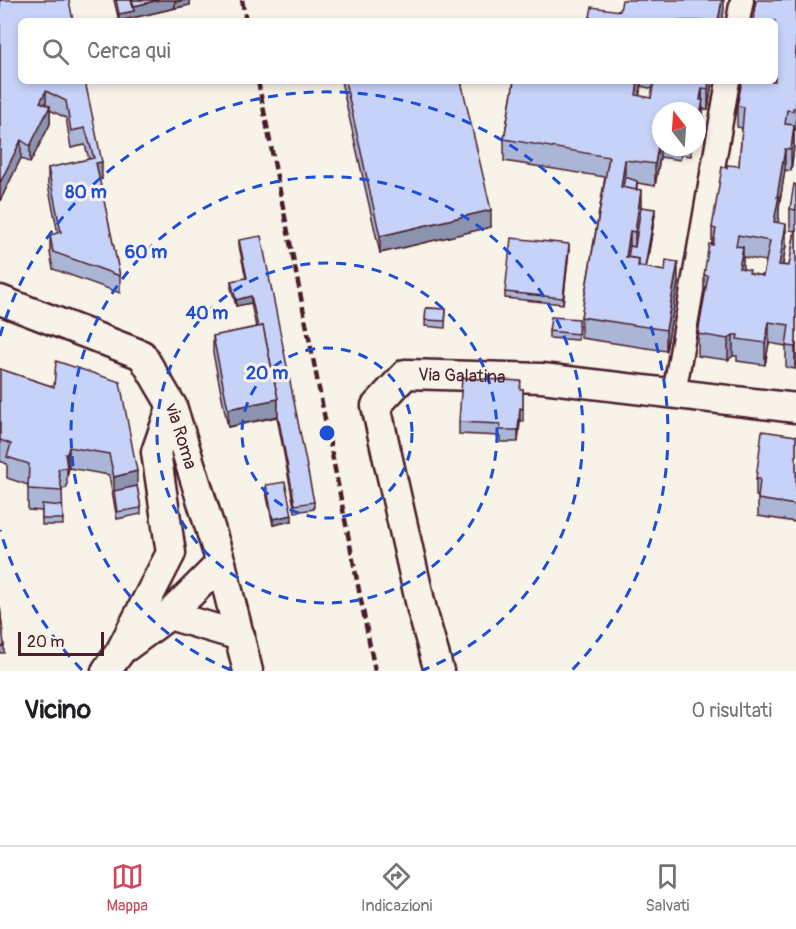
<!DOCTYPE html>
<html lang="it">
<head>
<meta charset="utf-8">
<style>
  body { margin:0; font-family:Pangolin,sans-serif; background:#f2f2f2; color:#202124 }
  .compass { position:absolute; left:652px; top:102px; width:54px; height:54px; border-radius:50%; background:#fff; box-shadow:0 3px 9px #0003; rotate:343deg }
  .scale { position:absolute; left:18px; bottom:15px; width:86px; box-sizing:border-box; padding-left:6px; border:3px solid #4a1f2b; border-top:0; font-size:16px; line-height:21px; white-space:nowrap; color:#4a1f2b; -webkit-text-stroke:4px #f7f3e8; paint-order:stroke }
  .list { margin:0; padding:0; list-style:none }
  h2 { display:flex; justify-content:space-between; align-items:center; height:78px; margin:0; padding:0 24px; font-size:26px }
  h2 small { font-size:20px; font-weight:400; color:#757577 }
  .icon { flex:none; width:33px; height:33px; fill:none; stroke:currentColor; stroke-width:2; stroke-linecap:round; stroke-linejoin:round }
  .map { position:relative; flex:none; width:796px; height:671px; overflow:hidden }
  .search { position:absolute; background:#fff; box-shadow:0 3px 9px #0003; left:18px; right:18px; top:18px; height:66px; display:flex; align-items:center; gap:15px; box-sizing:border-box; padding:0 21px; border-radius:9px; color:#757577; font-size:22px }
  .sheet { height:174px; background:#fff }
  nav { display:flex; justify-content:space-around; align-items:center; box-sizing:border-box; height:84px; border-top:2px solid #e0e0e0; background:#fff; font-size:16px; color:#757577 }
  nav a { display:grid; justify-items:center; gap:3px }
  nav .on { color:#d1495b }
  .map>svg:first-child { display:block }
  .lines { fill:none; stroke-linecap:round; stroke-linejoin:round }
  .minor-casing { stroke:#4a1f2b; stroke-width:27 }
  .tertiary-casing { stroke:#4a1f2b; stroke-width:33 }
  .minor { stroke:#f7f3e8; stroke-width:22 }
  .tertiary { stroke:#f7f3e8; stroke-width:28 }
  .rail { stroke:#4a1f2b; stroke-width:4.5; stroke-dasharray:9 4.5; stroke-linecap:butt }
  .wall { fill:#abb5d6; stroke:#4a1f2b; stroke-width:1.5; fill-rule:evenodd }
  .shaded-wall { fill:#8b93ae; stroke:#4a1f2b; stroke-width:1.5 }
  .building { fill:#c7d2f9; stroke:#4a1f2b; stroke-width:1.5; fill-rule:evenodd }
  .ring { fill:none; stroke:#1d4ed8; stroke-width:3; stroke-dasharray:10 8 }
  .labels { text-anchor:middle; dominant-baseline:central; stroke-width:6; stroke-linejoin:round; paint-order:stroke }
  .street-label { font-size:18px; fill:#4a1f2b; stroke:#f7f3e8 }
  .centre { fill:#1d4ed8; stroke:#f7f3e8; stroke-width:3 }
  .ring-label { font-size:18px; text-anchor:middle; font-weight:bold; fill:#1d4ed8; stroke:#f7f3e8; stroke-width:6; stroke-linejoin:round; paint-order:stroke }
</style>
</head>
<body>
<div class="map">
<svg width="796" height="671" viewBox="0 0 796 671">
  <rect width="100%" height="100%" fill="#f7f3e8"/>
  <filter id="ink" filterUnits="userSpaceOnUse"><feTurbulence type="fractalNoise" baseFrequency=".0167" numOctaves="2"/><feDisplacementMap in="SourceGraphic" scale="12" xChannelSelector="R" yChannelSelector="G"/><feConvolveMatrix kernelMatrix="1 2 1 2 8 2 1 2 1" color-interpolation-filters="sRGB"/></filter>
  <g filter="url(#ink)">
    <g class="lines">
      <defs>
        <g id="minor">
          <path d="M 738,21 L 742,0"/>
          <path d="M 674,394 L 728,81"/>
        </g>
        <g id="tertiary">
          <path id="s1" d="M 0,300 L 142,355 L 172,406 L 221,563 L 248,671"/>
          <path d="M 169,615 L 221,563"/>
          <path d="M 126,647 L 169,615 L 240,636"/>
          <path d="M 106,671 L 120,652 L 171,553 L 156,452 L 172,406"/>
          <path id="s2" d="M 439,671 L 422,610 L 376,406 L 406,374 L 542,378 L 796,408"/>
        </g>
      </defs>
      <!-- minor casing -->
      <use href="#minor" class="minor-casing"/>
      <!-- tertiary casing -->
      <use href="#tertiary" class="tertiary-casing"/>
      <!-- minor -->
      <use href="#minor" class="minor"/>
      <!-- tertiary -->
      <use href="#tertiary" class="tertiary"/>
      <!-- rail -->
      <g class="rail">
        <path d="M 242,0 L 246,21"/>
        <path d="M 258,81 L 375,671"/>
      </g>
    </g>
    <!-- wall -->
    <g class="wall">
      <path d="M 0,0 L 85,81 L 102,179 L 99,179 L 120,276 L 120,293 L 53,269 L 50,253 L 50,235 L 58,233 L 48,185 L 48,168 L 89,159 L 85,145 L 71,148 L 66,118 L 50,110 L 50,124 L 30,163 L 21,158 L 0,201 Z"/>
      <path d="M 114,0 L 190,0 L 190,5 L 119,21 Z"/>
      <path d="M 796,0 L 796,130 L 794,129 L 794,147 L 791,171 L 785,170 L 779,207 L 778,222 L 786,245 L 783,265 L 789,266 L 795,231 L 790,230 L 790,209 L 796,185 L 796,363 L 795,369 L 786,367 L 786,346 L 769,343 L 765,365 L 737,361 L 737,356 L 733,356 L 728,360 L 698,356 L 698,334 L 705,297 L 704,297 L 704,275 L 712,245 L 712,228 L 727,168 L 739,166 L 742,128 L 737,127 L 737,106 L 775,81 ZM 743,257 L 766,261 L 763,276 L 750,274 L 742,268 Z"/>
      <path d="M 341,81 L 461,81 L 491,227 L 380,253 Z"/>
      <path d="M 514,81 L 712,81 L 708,110 L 703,109 L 703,122 L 700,137 L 697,137 L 697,111 L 661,111 L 661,147 L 691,147 L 691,156 L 681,155 L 680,160 L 660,157 L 655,186 L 637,183 L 637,190 L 641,207 L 655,215 L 646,268 L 678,283 L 666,351 L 581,338 L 581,317 L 605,177 L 504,161 L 504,139 ZM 641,86 L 653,89 L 651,98 L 639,96 Z"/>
      <path d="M 239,240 L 314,502 L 314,509 L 295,512 L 277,417 L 228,427 L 213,353 L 213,336 L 256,327 L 251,303 L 236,306 L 231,288 L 231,281 L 246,278 L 239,246 Z"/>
      <path d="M 569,250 L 563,304 L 505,298 L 505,292 Z"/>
      <path d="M 426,308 L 446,309 L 445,328 L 425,326 Z"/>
      <path d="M 579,326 L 578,340 L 549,338 L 549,331 Z"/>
      <path d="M 0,369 L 54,387 L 137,486 L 141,508 L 141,514 L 117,519 L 109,475 L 69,468 L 67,476 L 67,488 L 62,489 L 63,525 L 42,525 L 42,511 L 28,510 L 28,485 L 7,478 L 7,464 L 0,461 Z"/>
      <path d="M 521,389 L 523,389 L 523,421 L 520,421 L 518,442 L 500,442 L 500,436 L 459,434 L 459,422 Z"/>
      <path d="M 796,436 L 796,522 L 758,516 L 758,496 L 756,496 L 756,479 Z"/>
      <path d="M 266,485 L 292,521 L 273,525 L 266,492 Z"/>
      <path d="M 0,606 L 4,646 L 4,653 L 0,653 Z"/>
    </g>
    <!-- shaded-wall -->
    <g class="shaded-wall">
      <path d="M 159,0 L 175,0 L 175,8 L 119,21 L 119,14 L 134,11 L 134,6 Z"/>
      <path d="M 186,0 L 190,0 L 190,5 L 175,8 L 175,2 Z"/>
      <path d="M 722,0 L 724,0 L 724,10 L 722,21 L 718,21 Z"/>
      <path d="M 638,81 L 641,81 L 641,86 L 636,116 L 636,95 Z"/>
      <path d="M 709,81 L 712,81 L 708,110 L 708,89 Z"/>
      <path d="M 702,88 L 703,122 L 700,137 L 700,100 Z"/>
      <path d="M 46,91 L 46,108 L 40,102 Z"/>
      <path d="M 50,106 L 50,124 L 30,163 L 30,146 Z"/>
      <path d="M 794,125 L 794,147 L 791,171 L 791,149 Z"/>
      <path d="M 660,135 L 660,157 L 655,186 L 655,164 Z"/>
      <path d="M 21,140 L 21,158 L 0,201 L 0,183 Z"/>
      <path d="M 785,149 L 785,170 L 779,207 L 779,218 L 774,243 L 774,222 L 777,197 Z"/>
      <path d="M 625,160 L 625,181 L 622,198 L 621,187 Z"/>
      <path d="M 102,162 L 102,179 L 96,180 L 96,163 Z"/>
      <path d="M 641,190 L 641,212 L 635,253 L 635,232 Z"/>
      <path d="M 655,209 L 655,215 L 643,288 L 643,282 Z"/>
      <path d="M 491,210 L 491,227 L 380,253 L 380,236 Z"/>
      <path d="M 786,224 L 786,245 L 779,286 L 779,265 Z"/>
      <path d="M 630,231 L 630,253 L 627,272 L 626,257 Z"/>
      <path d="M 569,244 L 569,250 L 563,304 L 563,298 Z"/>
      <path d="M 743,247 L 743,268 L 739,289 L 739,268 Z"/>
      <path d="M 678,262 L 678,283 L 666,351 L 666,330 Z"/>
      <path d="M 251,296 L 251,303 L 236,306 L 236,300 Z"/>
      <path d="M 769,322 L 769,343 L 765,365 L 765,343 Z"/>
      <path d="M 733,335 L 733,356 L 728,360 L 728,339 Z"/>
      <path d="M 796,342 L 796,363 L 795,369 L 795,347 Z"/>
      <path d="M 278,399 L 278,416 L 228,427 L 228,409 Z"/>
      <path d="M 520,408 L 520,421 L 518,442 L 518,430 Z"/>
      <path d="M 69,447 L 69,468 L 67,476 L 67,454 Z"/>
      <path d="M 137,471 L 137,493 L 114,491 L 114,477 Z"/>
      <path d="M 292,515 L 292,521 L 273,525 L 273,519 Z"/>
    </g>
    <!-- building -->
    <g class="building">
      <path d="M 0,0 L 69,0 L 73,21 L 21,21 L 21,81 L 85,81 L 102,162 L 96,163 L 120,276 L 53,252 L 50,235 L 61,232 L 48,168 L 94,158 L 85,128 L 71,131 L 66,101 L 46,91 L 40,102 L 50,106 L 30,146 L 21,140 L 0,183 Z"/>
      <path d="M 116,0 L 131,0 L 134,11 L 119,14 Z"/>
      <path d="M 132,0 L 159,0 L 134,6 Z"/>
      <path d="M 622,0 L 722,0 L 718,21 L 589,21 L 592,7 L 620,11 Z"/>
      <path d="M 756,0 L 796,0 L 796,51 L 795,58 L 796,58 L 796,108 L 793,108 L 793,111 L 787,110 L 785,124 L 794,125 L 791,149 L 785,149 L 777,197 L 779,196 L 774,222 L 786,224 L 779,265 L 789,266 L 795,230 L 796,230 L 796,342 L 795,347 L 786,346 L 789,325 L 769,322 L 765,343 L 737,339 L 738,335 L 733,335 L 728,339 L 698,334 L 708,276 L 704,275 L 709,244 L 713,245 L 716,229 L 712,228 L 722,167 L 727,168 L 727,165 L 739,166 L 744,107 L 737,106 L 742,81 L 775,81 L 775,21 L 753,21 ZM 738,235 L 770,241 L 763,276 L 749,273 L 750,270 L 739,268 L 743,247 L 736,246 Z"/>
      <path d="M 345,81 L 461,81 L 491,210 L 380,236 Z"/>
      <path d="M 514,81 L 638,81 L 636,95 L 651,98 L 654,81 L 709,81 L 708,89 L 702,88 L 700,100 L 703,100 L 700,116 L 697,116 L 697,111 L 661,111 L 661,135 L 660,135 L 655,164 L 625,160 L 621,187 L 641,190 L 635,232 L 630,231 L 626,257 L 639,259 L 638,266 L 665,271 L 666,260 L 678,262 L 666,330 L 581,317 L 609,157 L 504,139 Z"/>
      <path d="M 625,177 L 637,181 L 636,190 L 623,187 Z"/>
      <path d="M 794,184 L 796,185 L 796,210 L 790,209 Z"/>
      <path d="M 641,207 L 655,209 L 645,267 L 639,266 L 639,259 L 628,257 L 630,246 L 635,247 Z"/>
      <path d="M 261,236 L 314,502 L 295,505 L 278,416 L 278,399 L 263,326 L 258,327 L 251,296 L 236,300 L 231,281 L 247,278 L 239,240 Z"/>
      <path d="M 511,238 L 569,244 L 563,298 L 505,292 Z"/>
      <path d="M 426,308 L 446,309 L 445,321 L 425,320 Z"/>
      <path d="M 551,317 L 579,319 L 578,334 L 549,331 Z"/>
      <path d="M 263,326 L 278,399 L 228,409 L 213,336 Z"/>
      <path d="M 56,361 L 120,382 L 137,471 L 114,477 L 109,454 L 69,447 L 67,454 L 65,454 L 67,467 L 58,469 L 62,491 L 28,489 L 29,464 L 7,457 L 11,444 L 0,440 L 0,369 L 54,387 Z"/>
      <path d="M 462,378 L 521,381 L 520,389 L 523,389 L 523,409 L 520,408 L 518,430 L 500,430 L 500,424 L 459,422 Z"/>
      <path d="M 762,431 L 796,436 L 796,505 L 758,499 L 760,479 L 756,479 Z"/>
      <path d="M 285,482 L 292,515 L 273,519 L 266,485 Z"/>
      <path d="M 137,486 L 141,508 L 117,512 L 114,491 Z"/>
      <path d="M 42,504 L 62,506 L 63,519 L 42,519 Z"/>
      <path d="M 0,606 L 4,646 L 0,647 Z"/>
    </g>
  </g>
  <!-- distance rings -->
  <g class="ring">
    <circle cx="327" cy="433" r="85"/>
    <circle cx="327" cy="433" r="170"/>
    <path d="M231 670A256 256 0 1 1 423 670"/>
    <path d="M82 670A341 341 0 0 1 0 530M0 336A341 341 0 1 1 572 670"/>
  </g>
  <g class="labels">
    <!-- street labels -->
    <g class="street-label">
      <text stroke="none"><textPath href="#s2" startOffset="372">Via Galatina</textPath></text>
      <text stroke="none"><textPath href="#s1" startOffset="243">via Roma</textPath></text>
    </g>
  </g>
  <circle cx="327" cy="433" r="9" class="centre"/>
  <g class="ring-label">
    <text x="86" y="198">80 m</text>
    <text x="146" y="258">60 m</text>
    <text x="207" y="319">40 m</text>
    <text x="267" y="379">20 m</text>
  </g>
</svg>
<svg class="compass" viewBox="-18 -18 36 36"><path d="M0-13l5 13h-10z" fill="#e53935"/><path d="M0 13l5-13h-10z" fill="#757577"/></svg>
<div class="scale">20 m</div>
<div class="search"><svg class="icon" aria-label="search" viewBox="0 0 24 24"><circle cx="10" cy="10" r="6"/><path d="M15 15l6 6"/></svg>Cerca qui</div>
</div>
<section class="sheet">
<h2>Vicino<small>0 risultati</small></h2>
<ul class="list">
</ul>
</section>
<nav>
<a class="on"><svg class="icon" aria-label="map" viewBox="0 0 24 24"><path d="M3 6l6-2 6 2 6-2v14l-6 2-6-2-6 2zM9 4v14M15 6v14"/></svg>Mappa</a>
<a><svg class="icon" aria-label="directions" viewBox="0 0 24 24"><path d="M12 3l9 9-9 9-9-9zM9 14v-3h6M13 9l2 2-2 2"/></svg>Indicazioni</a>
<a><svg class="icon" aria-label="saved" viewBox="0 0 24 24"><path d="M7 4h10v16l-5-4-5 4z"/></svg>Salvati</a>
</nav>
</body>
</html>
